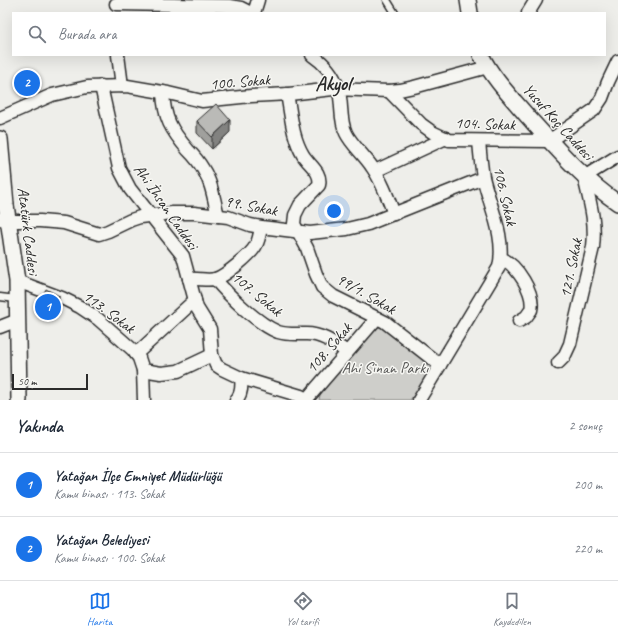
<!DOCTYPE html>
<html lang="tr">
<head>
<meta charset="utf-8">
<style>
  body { margin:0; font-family:Caveat,sans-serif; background:#f6f6f7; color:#1f2937 }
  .scale { position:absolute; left:12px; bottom:10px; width:76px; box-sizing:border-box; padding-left:4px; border:2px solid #2b2b2b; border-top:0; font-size:11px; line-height:14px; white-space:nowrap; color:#2b2b2b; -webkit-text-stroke:3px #f6f6f2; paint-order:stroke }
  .you { position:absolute; left:334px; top:211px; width:14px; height:14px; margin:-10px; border:3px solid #fff; border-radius:50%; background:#1a73e8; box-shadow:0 0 0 6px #1a73e833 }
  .badge { display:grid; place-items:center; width:26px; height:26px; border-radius:50%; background:#1a73e8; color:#fff; font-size:13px; font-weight:700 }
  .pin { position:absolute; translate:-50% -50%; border:2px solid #fff; box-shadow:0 1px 4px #0006 }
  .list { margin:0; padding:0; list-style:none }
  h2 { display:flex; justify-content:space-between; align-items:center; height:52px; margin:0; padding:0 16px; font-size:17px }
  h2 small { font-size:13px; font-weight:400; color:#747a83 }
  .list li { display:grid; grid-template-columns:26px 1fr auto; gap:12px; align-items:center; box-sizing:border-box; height:64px; padding:0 16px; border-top:1px solid #e0e1e3 }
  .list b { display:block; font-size:15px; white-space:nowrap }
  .list p { margin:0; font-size:13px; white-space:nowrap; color:#747a83 }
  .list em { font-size:13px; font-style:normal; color:#747a83 }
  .icon { flex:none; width:22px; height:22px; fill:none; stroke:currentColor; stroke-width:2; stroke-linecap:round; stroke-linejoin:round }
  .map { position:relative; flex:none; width:618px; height:400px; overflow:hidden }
  .search { position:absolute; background:#fff; box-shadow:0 4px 16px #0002; left:12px; right:12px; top:12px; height:44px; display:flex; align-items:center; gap:10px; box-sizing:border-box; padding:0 14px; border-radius:0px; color:#747a83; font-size:15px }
  .sheet { height:180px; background:#fff }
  nav { display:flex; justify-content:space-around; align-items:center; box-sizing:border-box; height:56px; border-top:1px solid #e0e1e3; background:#fff; font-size:11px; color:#747a83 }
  nav a { display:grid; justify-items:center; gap:2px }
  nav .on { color:#1a73e8 }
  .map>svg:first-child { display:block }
  .green { fill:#cececa; stroke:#7c7c7a }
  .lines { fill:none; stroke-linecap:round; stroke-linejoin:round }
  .service-casing { stroke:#2b2b2b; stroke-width:9 }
  .minor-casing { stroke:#2b2b2b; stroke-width:15 }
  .tertiary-casing { stroke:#2b2b2b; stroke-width:18 }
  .service { stroke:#f6f6f2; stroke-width:6 }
  .minor { stroke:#f6f6f2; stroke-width:12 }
  .tertiary { stroke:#f6f6f2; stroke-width:15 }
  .wall { fill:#a0a09d; stroke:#2b2b2b }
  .shaded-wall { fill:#828280; stroke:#2b2b2b }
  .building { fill:#babab7; stroke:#2b2b2b }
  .labels { text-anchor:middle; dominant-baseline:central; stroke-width:3; stroke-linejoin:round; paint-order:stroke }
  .street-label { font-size:16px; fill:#2b2b2b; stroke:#f6f6f2 }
  .park-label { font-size:16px; fill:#545453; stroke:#f6f6f2 }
  .district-label { font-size:20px; font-weight:bold; fill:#2b2b2b; stroke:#f6f6f2 }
</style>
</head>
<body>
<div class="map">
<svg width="618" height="400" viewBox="0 0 618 400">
  <rect width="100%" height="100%" fill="#eeeeea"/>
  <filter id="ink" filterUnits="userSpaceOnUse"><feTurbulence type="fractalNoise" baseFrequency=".025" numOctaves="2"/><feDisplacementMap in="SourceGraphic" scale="8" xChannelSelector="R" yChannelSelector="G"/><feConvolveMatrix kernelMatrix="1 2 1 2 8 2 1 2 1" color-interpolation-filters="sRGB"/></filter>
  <g filter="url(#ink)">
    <!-- green -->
    <path class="green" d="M 382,323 L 435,368 L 410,400 L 319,400 L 321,390 L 325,384 Z"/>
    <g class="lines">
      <defs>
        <g id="service">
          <path d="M 387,0 L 395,13"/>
          <path d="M 0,297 L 16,299"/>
        </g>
        <g id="minor">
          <path d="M 116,4 L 229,6 L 241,8 L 251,13"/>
          <path d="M 254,13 L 258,0"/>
          <path d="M 528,13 L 536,0"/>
          <path d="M 118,55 L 122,86"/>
          <path d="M 312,55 C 324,63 334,75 338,88 C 343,103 339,119 346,133 C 351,144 365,156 372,167 C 382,181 388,198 394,214"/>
          <path d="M 101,86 L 119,168 L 130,189 L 183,256 L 197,308 L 210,329 L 212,355 L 216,365 L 222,369 L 241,378 L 301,396 L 306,400"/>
          <path d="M 389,91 L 421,124 L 432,132 L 449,140 L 549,141 L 594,110 L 602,98 L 608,82 L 618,61"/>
          <path d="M 163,92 C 164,118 171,130 188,150 C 194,156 199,162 203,169 C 212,183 214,200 218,216"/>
          <path d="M 287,94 C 291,114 292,137 303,155 C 309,165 322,172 319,185 L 300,205 L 295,215 L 294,224 L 307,248 L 316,274 L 322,287 L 333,296 L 385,322 L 440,365"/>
          <path d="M 0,118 L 52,95 L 87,87 L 127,86 L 168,93 L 202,101 L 251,96 L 289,94 L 333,89 L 389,91 L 400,90 L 414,87 L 488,67"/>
          <path d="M 375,171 L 446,138"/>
          <path d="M 0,219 L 9,221 L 40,221 L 64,223 L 99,234 L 108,231 L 131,220 L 140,217 L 172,213 L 194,213 L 228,217 L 250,225 L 261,227 L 310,233 L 347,229 L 368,224 L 483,178"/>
          <path d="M 501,258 C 517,265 535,293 531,310 L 526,317 L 519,321"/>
          <path d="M 189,279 C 198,278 207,281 215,279 C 224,277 252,254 256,245 C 259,240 260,233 261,227"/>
          <path d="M 215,279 C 229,296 258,324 278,332 C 287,335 297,334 306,334 C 322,334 334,343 347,352"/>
          <path d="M 17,281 L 62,298 L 80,307 L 98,319 L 133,350 L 139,358 L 143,370 L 144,400"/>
          <path d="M 0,327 L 18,320"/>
          <path d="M 136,354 L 195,300"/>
          <path d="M 558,363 L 564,357 L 570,344 L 593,247 C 596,220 590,203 584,177 L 618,156"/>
          <path d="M 143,370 L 161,373 L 178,371 L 212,355"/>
          <path d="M 236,400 C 242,394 242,386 241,378"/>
          <path d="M 306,400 L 377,318"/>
          <path d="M 419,400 L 499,267 C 506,237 490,207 483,177 C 481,165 480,153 479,141"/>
        </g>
        <g id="tertiary">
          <path d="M 468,0 L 470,13"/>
          <path d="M 481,55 C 493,79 512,98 529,118 C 557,149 584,180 618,203"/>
          <path d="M 0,139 L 6,205 L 17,281 L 19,400"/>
        </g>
      </defs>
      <!-- service casing -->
      <use href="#service" class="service-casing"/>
      <!-- minor casing -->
      <use href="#minor" class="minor-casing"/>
      <!-- tertiary casing -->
      <use href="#tertiary" class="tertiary-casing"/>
      <!-- service -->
      <use href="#service" class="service"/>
      <!-- minor -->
      <use href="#minor" class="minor"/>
      <!-- tertiary -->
      <use href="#tertiary" class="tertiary"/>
    </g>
    <!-- wall -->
    <g class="wall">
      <path d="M 197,121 L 230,132 L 212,149 L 197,133 Z"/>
      <path d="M 59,302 L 50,319 L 37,312 L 37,306 Z"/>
    </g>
    <!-- shaded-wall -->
    <g class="shaded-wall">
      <path d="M 230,120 L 230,132 L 212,149 L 212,137 Z"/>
      <path d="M 59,296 L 59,302 L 50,319 L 50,313 Z"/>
    </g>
    <!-- building -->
    <g class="building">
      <path d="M 216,104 L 230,120 L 212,137 L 197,121 Z"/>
      <path d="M 46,289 L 59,296 L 50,313 L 37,306 Z"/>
    </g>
  </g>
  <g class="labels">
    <!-- street labels -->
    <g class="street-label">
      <text transform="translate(240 82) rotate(-5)">100. Sokak</text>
      <text transform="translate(558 122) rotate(48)">Yusuf Koç Caddesi</text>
      <text transform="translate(485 124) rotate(2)">104. Sokak</text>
      <text transform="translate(505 196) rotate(77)">106. Sokak</text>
      <text transform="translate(251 206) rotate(11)">99. Sokak</text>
      <text transform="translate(166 207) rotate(55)">Ahi İhsan Caddesi</text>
      <text transform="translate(28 231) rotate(83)">Atatürk Caddesi</text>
      <text transform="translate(571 268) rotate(-78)">121. Sokak</text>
      <text transform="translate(257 294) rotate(40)">107. Sokak</text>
      <text transform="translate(366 294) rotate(30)">99/1. Sokak</text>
      <text transform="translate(109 312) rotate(37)">113. Sokak</text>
      <text transform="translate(329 348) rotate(-49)">108. Sokak</text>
    </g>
    <!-- park labels -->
    <g class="park-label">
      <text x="385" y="368">Ahi Sinan Parkı</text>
    </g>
    <!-- district labels -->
    <g class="district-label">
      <text x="333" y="83">Akyol</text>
    </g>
  </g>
</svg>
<div class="scale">50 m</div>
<div class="you"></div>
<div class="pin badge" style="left:48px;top:307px">1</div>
<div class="pin badge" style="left:27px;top:83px">2</div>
<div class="search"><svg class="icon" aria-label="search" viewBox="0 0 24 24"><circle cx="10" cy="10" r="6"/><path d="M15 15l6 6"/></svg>Burada ara</div>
</div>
<section class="sheet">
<h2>Yakında<small>2 sonuç</small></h2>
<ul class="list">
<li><span class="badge">1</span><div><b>Yatağan İlçe Emniyet Müdürlüğü</b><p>Kamu binası · 113. Sokak</p></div><em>200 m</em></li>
<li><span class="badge">2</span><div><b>Yatağan Belediyesi</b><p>Kamu binası · 100. Sokak</p></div><em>220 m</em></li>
</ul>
</section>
<nav>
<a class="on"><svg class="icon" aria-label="map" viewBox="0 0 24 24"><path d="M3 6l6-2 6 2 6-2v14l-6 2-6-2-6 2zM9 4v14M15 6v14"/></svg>Harita</a>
<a><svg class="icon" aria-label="directions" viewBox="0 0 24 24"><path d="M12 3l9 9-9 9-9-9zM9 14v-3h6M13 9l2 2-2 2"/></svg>Yol tarifi</a>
<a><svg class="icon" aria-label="saved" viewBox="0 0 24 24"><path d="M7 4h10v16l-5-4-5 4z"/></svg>Kaydedilen</a>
</nav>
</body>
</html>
